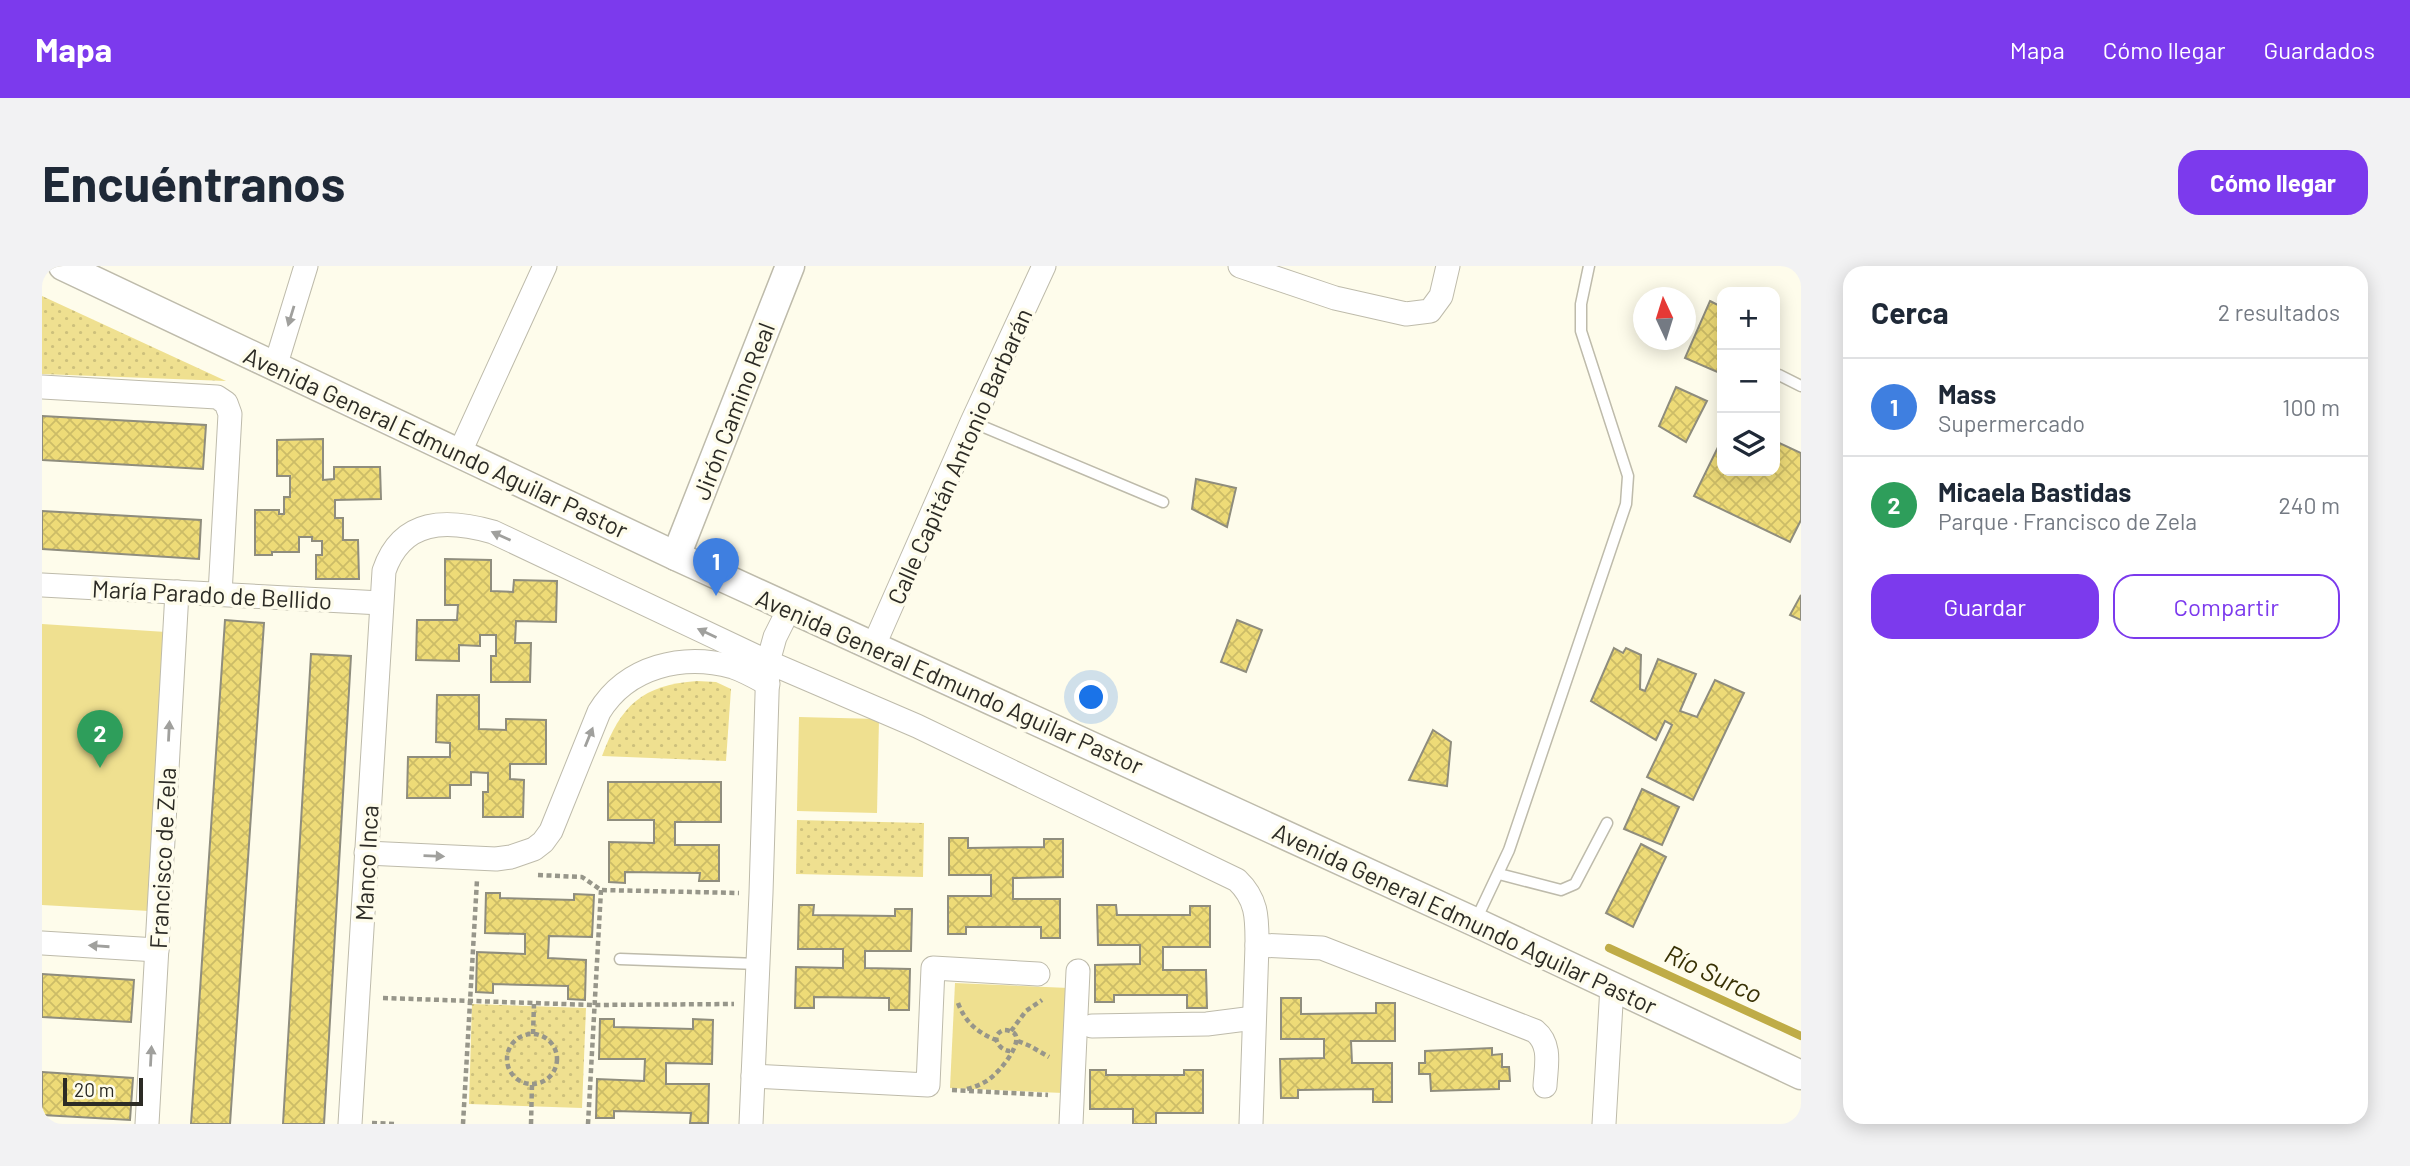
<!DOCTYPE html>
<html lang="es">
<head>
<meta charset="utf-8">
<style>
  body { margin:0; font-family:Barlow,sans-serif; background:#f2f2f3; color:#1f2937 }
  .controls { position:absolute; right:21px; top:21px; display:grid; overflow:hidden; border-radius:14px; box-shadow:0 4px 18px #0003 }
  .controls button { width:63px; height:63px; display:grid; place-items:center; padding:0; border:0; border-bottom:2px solid #e0e1e3; background:#fff; color:#1f2937; font:35px sans-serif }
  .compass { position:absolute; left:1591px; top:21px; width:63px; height:63px; border-radius:50%; background:#fff; box-shadow:0 4px 18px #0003; rotate:356deg }
  .scale { position:absolute; left:21px; bottom:18px; width:80px; box-sizing:border-box; padding-left:7px; border:4px solid #2c2b25; border-top:0; font-size:19px; line-height:24px; white-space:nowrap; color:#2c2b25; -webkit-text-stroke:5px #fefceb; paint-order:stroke }
  .you { position:absolute; left:1050px; top:432px; width:24px; height:24px; margin:-18px; border:5px solid #fff; border-radius:50%; background:#1a73e8; box-shadow:0 0 0 10px #1a73e833 }
  .badge { display:grid; place-items:center; width:46px; height:46px; border-radius:50%; background:#7c3aed; color:#fff; font-size:23px; font-weight:700 }
  .pin { position:absolute; translate:-50% -58px; filter:drop-shadow(0 2px 4px #0008) }
  .pin::after { content:''; position:absolute; top:37px; width:24px; height:21px; background:inherit; clip-path:polygon(0 0,100% 0,50% 100%) }
  .list { margin:0; padding:0; list-style:none }
  h2 { display:flex; justify-content:space-between; align-items:center; height:91px; margin:0; padding:0 28px; font-size:30px }
  h2 small { font-size:23px; font-weight:400; color:#747a83 }
  .list li { display:grid; grid-template-columns:46px 1fr auto; gap:21px; align-items:center; box-sizing:border-box; height:98px; padding:0 28px; border-top:2px solid #e0e1e3 }
  .list b { display:block; font-size:26px; white-space:nowrap }
  .list p { margin:0; font-size:23px; white-space:nowrap; color:#747a83 }
  .list em { font-size:23px; font-style:normal; color:#747a83 }
  .actions { display:flex; gap:14px; padding:21px 28px }
  .actions a { flex:1; padding:16px 0; border:2px solid #7c3aed; border-radius:21px; text-align:center; font-size:24px; color:#7c3aed }
  .actions .main { background:#7c3aed; color:#fff }
  .icon { flex:none; width:38px; height:38px; fill:none; stroke:currentColor; stroke-width:2; stroke-linecap:round; stroke-linejoin:round }
  .map { position:relative; flex:none; width:1759px; height:858px; overflow:hidden; border-radius:21px }
  header { display:flex; align-items:center; gap:42px; box-sizing:border-box; height:98px; padding:0 35px; background:#7c3aed; color:#fff }
  header strong { font-size:33px }
  nav { display:flex; gap:38px; margin-inline-start:auto; font-size:24px }
  .intro { display:flex; align-items:center; justify-content:space-between; box-sizing:border-box; height:168px; padding:0 42px }
  h1 { margin:0; font-size:49px }
  .button { padding:18px 32px; border-radius:21px; background:#7c3aed; color:#fff; font-size:24px; font-weight:700 }
  main { display:flex; gap:42px; padding:0 42px }
  aside { flex:1; background:#fff; border-radius:21px; box-shadow:0 4px 18px #0003 }
  .map>svg:first-child { display:block }
  .grass { fill:url(#grass-dots) }
  .park { fill:#efe090 }
  .lines { fill:none; stroke-linecap:round; stroke-linejoin:round }
  .stream { stroke:#bfac47; stroke-width:8 }
  .building { fill:url(#building-cross-hatch); stroke:#8f8d7d; stroke-width:2 }
  .service-casing { stroke:#bebbab; stroke-width:13 }
  .minor-casing { stroke:#bebbab; stroke-width:25 }
  .tertiary-casing { stroke:#bebbab; stroke-width:31 }
  .path { stroke:#97968a; stroke-width:4.5; stroke-dasharray:5 3.5; stroke-linecap:butt }
  .service { stroke:#fff; stroke-width:10 }
  .minor { stroke:#fff; stroke-width:23 }
  .tertiary { stroke:#fff; stroke-width:28 }
  .oneway { fill:#a0a09d }
  .labels { text-anchor:middle; dominant-baseline:central; stroke-width:7; stroke-linejoin:round; paint-order:stroke }
  .street-label { font-size:24px; fill:#2c2b25; stroke:#fefceb }
  .water-label { font-size:26px; font-style:italic; fill:#383104; stroke:#fefceb }
</style>
</head>
<body>
<header>
<strong>Mapa</strong>
<nav><a>Mapa</a><a>Cómo llegar</a><a>Guardados</a></nav>
</header>
<div class="intro"><h1>Encuéntranos</h1><a class="button">Cómo llegar</a></div>
<main>
<div class="map">
<svg width="1759" height="858" viewBox="0 0 1759 858">
  <defs>
    <pattern id="grass-dots" width="8" height="8" patternUnits="userSpaceOnUse" patternTransform="scale(1.75)"><rect width="8" height="8" fill="#efe090"/><path d="M2 2h.1M6 6h.1" fill="none" stroke="#cdc07c" stroke-width="1.8" stroke-linecap="round"/></pattern>
    <pattern id="building-cross-hatch" width="8" height="8" patternUnits="userSpaceOnUse" patternTransform="scale(1.75)"><rect width="8" height="8" fill="#eedb77"/><path d="M0 0l8 8M0 8l8-8" fill="none" stroke="#ccbc67"/></pattern>
  </defs>
  <rect width="100%" height="100%" fill="#fefceb"/>
  <!-- grass -->
  <g class="grass">
    <path d="M 0,30 L 184,115 L 0,108 Z"/>
    <path d="M 655,415 L 674,416 L 689,423 L 684,495 L 560,490 C 579,439 600,419 655,415 Z"/>
    <path d="M 755,554 L 882,557 L 881,611 L 754,608 Z"/>
    <path d="M 430,738 L 544,742 L 540,842 L 427,838 Z"/>
  </g>
  <!-- park -->
  <g class="park">
    <path d="M 0,358 L 124,366 L 107,645 L 0,639 Z"/>
    <path d="M 757,451 L 837,453 L 835,547 L 755,545 Z"/>
    <path d="M 913,717 L 1027,722 L 1021,827 L 908,822 Z"/>
  </g>
  <g class="lines">
    <!-- stream -->
    <path class="stream" d="M 1567,682 L 1759,770"/>
  </g>
  <!-- building -->
  <g class="building">
    <path d="M 1668,35 L 1680,41 L 1680,108 L 1643,92 Z"/>
    <path d="M 1634,121 L 1665,135 L 1644,176 L 1617,160 Z"/>
    <path d="M 0,150 L 164,159 L 161,203 L 0,194 Z"/>
    <path d="M 281,173 L 281,214 L 292,213 L 292,201 L 338,201 L 339,233 L 293,234 L 293,252 L 301,252 L 301,274 L 316,274 L 317,313 L 274,313 L 274,289 L 280,289 L 280,275 L 270,275 L 270,271 L 257,271 L 257,286 L 230,286 L 230,289 L 213,289 L 213,244 L 237,244 L 237,248 L 242,248 L 242,231 L 248,231 L 248,210 L 235,210 L 235,174 Z"/>
    <path d="M 1680,173 L 1680,205 L 1733,205 L 1733,175 L 1759,187 L 1759,254 L 1748,276 L 1652,230 Z"/>
    <path d="M 1154,213 L 1194,222 L 1185,261 L 1150,243 Z"/>
    <path d="M 0,245 L 159,254 L 157,293 L 0,283 Z"/>
    <path d="M 403,293 L 449,294 L 449,325 L 471,326 L 472,314 L 515,315 L 514,356 L 474,355 L 473,377 L 489,377 L 488,416 L 449,416 L 449,390 L 454,390 L 454,369 L 438,369 L 438,380 L 417,379 L 417,395 L 374,394 L 375,354 L 415,354 L 416,339 L 403,339 Z"/>
    <path d="M 1759,329 L 1759,354 L 1748,349 Z"/>
    <path d="M 183,354 L 222,357 L 188,858 L 149,858 Z"/>
    <path d="M 1195,354 L 1220,364 L 1204,406 L 1179,396 Z"/>
    <path d="M 1572,382 L 1581,387 L 1584,382 L 1599,389 L 1598,423 L 1603,425 L 1616,393 L 1654,408 L 1638,445 L 1655,451 L 1673,414 L 1702,427 L 1651,534 L 1605,511 L 1630,459 L 1623,455 L 1614,474 L 1549,435 Z"/>
    <path d="M 269,388 L 309,390 L 282,858 L 241,858 Z"/>
    <path d="M 395,429 L 437,429 L 437,463 L 464,464 L 464,453 L 504,454 L 504,498 L 468,498 L 468,513 L 482,514 L 481,551 L 441,551 L 441,526 L 446,526 L 446,507 L 429,506 L 429,519 L 408,519 L 408,532 L 365,532 L 366,491 L 408,491 L 408,477 L 394,476 Z"/>
    <path d="M 1391,464 L 1409,476 L 1405,520 L 1367,514 Z"/>
    <path d="M 566,516 L 679,516 L 679,556 L 633,556 L 633,579 L 677,579 L 677,615 L 657,615 L 658,607 L 583,606 L 583,617 L 567,616 L 567,576 L 612,577 L 612,554 L 566,554 Z"/>
    <path d="M 1600,523 L 1637,541 L 1620,579 L 1582,563 Z"/>
    <path d="M 907,572 L 926,572 L 926,582 L 1002,581 L 1002,573 L 1021,573 L 1021,611 L 971,612 L 971,633 L 1018,633 L 1018,672 L 999,672 L 999,661 L 924,661 L 924,668 L 906,668 L 906,630 L 949,630 L 949,609 L 907,609 Z"/>
    <path d="M 1599,578 L 1624,591 L 1591,661 L 1564,647 Z"/>
    <path d="M 444,627 L 458,627 L 458,632 L 532,634 L 532,628 L 552,629 L 550,671 L 507,670 L 506,692 L 544,694 L 543,734 L 526,733 L 526,720 L 451,718 L 451,727 L 434,726 L 435,686 L 483,688 L 483,668 L 443,667 Z"/>
    <path d="M 757,639 L 772,639 L 771,649 L 853,650 L 853,643 L 870,643 L 869,685 L 823,685 L 823,702 L 868,703 L 867,744 L 847,744 L 847,732 L 772,731 L 772,742 L 753,742 L 754,701 L 801,702 L 801,683 L 756,683 Z"/>
    <path d="M 1055,639 L 1074,639 L 1075,649 L 1148,649 L 1148,640 L 1168,640 L 1168,681 L 1121,681 L 1121,704 L 1164,704 L 1165,742 L 1145,742 L 1145,729 L 1072,729 L 1072,736 L 1053,736 L 1053,699 L 1098,698 L 1098,679 L 1056,679 Z"/>
    <path d="M 0,708 L 92,714 L 89,756 L 0,751 Z"/>
    <path d="M 1239,732 L 1259,732 L 1259,748 L 1334,747 L 1334,737 L 1353,737 L 1353,775 L 1309,775 L 1310,797 L 1350,797 L 1350,836 L 1331,836 L 1331,823 L 1256,824 L 1256,832 L 1239,832 L 1238,793 L 1282,792 L 1282,773 L 1239,773 Z"/>
    <path d="M 558,753 L 572,753 L 572,761 L 651,763 L 651,753 L 671,754 L 670,798 L 624,797 L 624,818 L 667,818 L 666,857 L 648,857 L 649,847 L 572,845 L 572,852 L 554,852 L 555,813 L 602,815 L 603,793 L 557,793 Z"/>
    <path d="M 1450,782 L 1450,789 L 1460,788 L 1460,801 L 1467,801 L 1468,815 L 1457,815 L 1457,823 L 1389,825 L 1388,808 L 1377,808 L 1377,797 L 1383,797 L 1383,785 Z"/>
    <path d="M 1048,804 L 1064,804 L 1064,809 L 1142,809 L 1142,804 L 1161,804 L 1161,847 L 1114,847 L 1114,858 L 1091,858 L 1091,843 L 1048,843 Z"/>
    <path d="M 0,806 L 91,812 L 88,854 L 0,849 Z"/>
  </g>
  <g class="lines">
    <defs>
      <g id="service">
        <path d="M 1737,109 L 1759,120"/>
        <path d="M 930,156 L 1121,236"/>
        <path d="M 1457,608 L 1519,624 L 1533,618 L 1565,557"/>
        <path d="M 1433,656 L 1467,584 L 1584,238 L 1586,210 L 1539,65 L 1539,38 L 1547,0"/>
        <path d="M 578,693 L 716,698"/>
      </g>
      <g id="minor">
        <path d="M 1198,0 L 1293,32 L 1364,48 L 1388,45 L 1399,30 L 1406,0"/>
        <path d="M 233,101 L 264,0"/>
        <path d="M 0,121 L 175,131 L 184,137 L 188,148 L 178,328"/>
        <path d="M 417,188 L 503,0"/>
        <path d="M 0,319 L 339,337"/>
        <path d="M 832,379 L 930,156 L 1002,0"/>
        <path d="M 324,587 L 454,593 L 469,591 L 492,583 L 501,576 L 509,565 L 557,446 C 585,400 641,387 691,401 C 703,405 715,412 726,418"/>
        <path d="M 0,677 L 115,684"/>
        <path d="M 1050,760 L 1165,758 L 1212,752"/>
        <path d="M 711,810 L 886,819 L 891,702 L 996,708"/>
        <path d="M 105,858 L 135,326"/>
        <path d="M 308,858 L 342,305 C 360,252 405,253 451,266 L 726,396 L 875,460 L 1195,614 C 1216,634 1215,653 1215,679 L 1280,682 L 1493,765 C 1510,779 1504,800 1503,820"/>
        <path d="M 709,858 L 719,627 L 726,396 L 733,371 L 747,343"/>
        <path d="M 1029,858 L 1036,705"/>
        <path d="M 1209,858 L 1215,679"/>
        <path d="M 1562,858 L 1570,720"/>
      </g>
      <g id="tertiary">
        <path d="M 21,0 L 634,290 L 1433,656 L 1759,809"/>
        <path d="M 634,290 L 748,0"/>
      </g>
    </defs>
    <!-- service casing -->
    <use href="#service" class="service-casing"/>
    <!-- minor casing -->
    <use href="#minor" class="minor-casing"/>
    <!-- tertiary casing -->
    <use href="#tertiary" class="tertiary-casing"/>
    <!-- path -->
    <g class="path">
      <path d="M 496,609 L 540,611 L 559,624 L 697,627"/>
      <path d="M 341,732 L 551,739 L 692,738"/>
      <path d="M 916,737 C 923,756 936,767 954,774"/>
      <path d="M 969,765 L 984,745 L 1000,734"/>
      <path d="M 491,768 L 492,738"/>
      <circle cx="490" cy="793" r="25"/>
      <path d="M 976,775 L 988,780 L 1007,791"/>
      <path d="M 925,823 C 936,820 946,816 954,807 C 962,800 981,775 972,767 C 969,765 965,764 962,764 C 947,769 957,785 968,785"/>
      <path d="M 910,824 L 1006,829"/>
      <path d="M 330,857 L 355,858"/>
      <path d="M 421,858 L 435,614"/>
      <path d="M 489,858 L 490,818"/>
      <path d="M 546,858 L 559,624"/>
    </g>
    <!-- service -->
    <use href="#service" class="service"/>
    <!-- minor -->
    <use href="#minor" class="minor"/>
    <!-- tertiary -->
    <use href="#tertiary" class="tertiary"/>
  </g>
  <!-- one-way arrows -->
  <defs><path id="oneway-solid" d="M-6-.8H1V-3.2L6.5 0L1 3.2V.8H-6Z" transform="scale(1.75)"/></defs>
  <g class="oneway">
    <use href="#oneway-solid" transform="translate(249 50) rotate(107)"/>
    <use href="#oneway-solid" transform="translate(459 270) rotate(-156)"/>
    <use href="#oneway-solid" transform="translate(665 367) rotate(-155)"/>
    <use href="#oneway-solid" transform="translate(127 465) rotate(-87)"/>
    <use href="#oneway-solid" transform="translate(547 471) rotate(-68)"/>
    <use href="#oneway-solid" transform="translate(392 590) rotate(2)"/>
    <use href="#oneway-solid" transform="translate(57 680) rotate(-176)"/>
    <use href="#oneway-solid" transform="translate(109 790) rotate(-87)"/>
  </g>
  <g class="labels">
    <!-- street labels -->
    <g class="street-label">
      <text transform="translate(691 145) rotate(-69)">Jirón Camino Real</text>
      <text transform="translate(394 176) rotate(25)">Avenida General Edmundo Aguilar Pastor</text>
      <text transform="translate(917 190) rotate(-66)">Calle Capitán Antonio Barbarán</text>
      <text transform="translate(170 328) rotate(3)">María Parado de Bellido</text>
      <text transform="translate(908 415) rotate(24)">Avenida General Edmundo Aguilar Pastor</text>
      <text transform="translate(120 592) rotate(-87)">Francisco de Zela</text>
      <text transform="translate(324 597) rotate(-87)">Manco Inca</text>
      <text transform="translate(1423 652) rotate(25)">Avenida General Edmundo Aguilar Pastor</text>
    </g>
    <!-- water labels -->
    <g class="water-label">
      <text transform="translate(1672 707) rotate(25)">Río Surco</text>
    </g>
  </g>
</svg>
<div class="controls">
<button>+</button>
<button>−</button>
<button><svg class="icon" aria-label="layers" viewBox="0 0 24 24"><path d="M12 4l9 5-9 5-9-5zM3 14l9 5 9-5"/></svg></button>
</div>
<svg class="compass" viewBox="-18 -18 36 36"><path d="M0-13l5 13h-10z" fill="#e53935"/><path d="M0 13l5-13h-10z" fill="#747a83"/></svg>
<div class="scale">20 m</div>
<div class="you"></div>
<div class="pin badge" style="left:674px;top:330px;background:#3f7fe0">1</div>
<div class="pin badge" style="left:58px;top:502px;background:#2e9e5b">2</div>
</div>
<aside>
<h2>Cerca<small>2 resultados</small></h2>
<ul class="list">
<li><span class="badge" style="background:#3f7fe0">1</span><div><b>Mass</b><p>Supermercado</p></div><em>100 m</em></li>
<li><span class="badge" style="background:#2e9e5b">2</span><div><b>Micaela Bastidas</b><p>Parque · Francisco de Zela</p></div><em>240 m</em></li>
</ul>
<div class="actions"><a class="main">Guardar</a><a>Compartir</a></div>
</aside>
</main>
</body>
</html>
